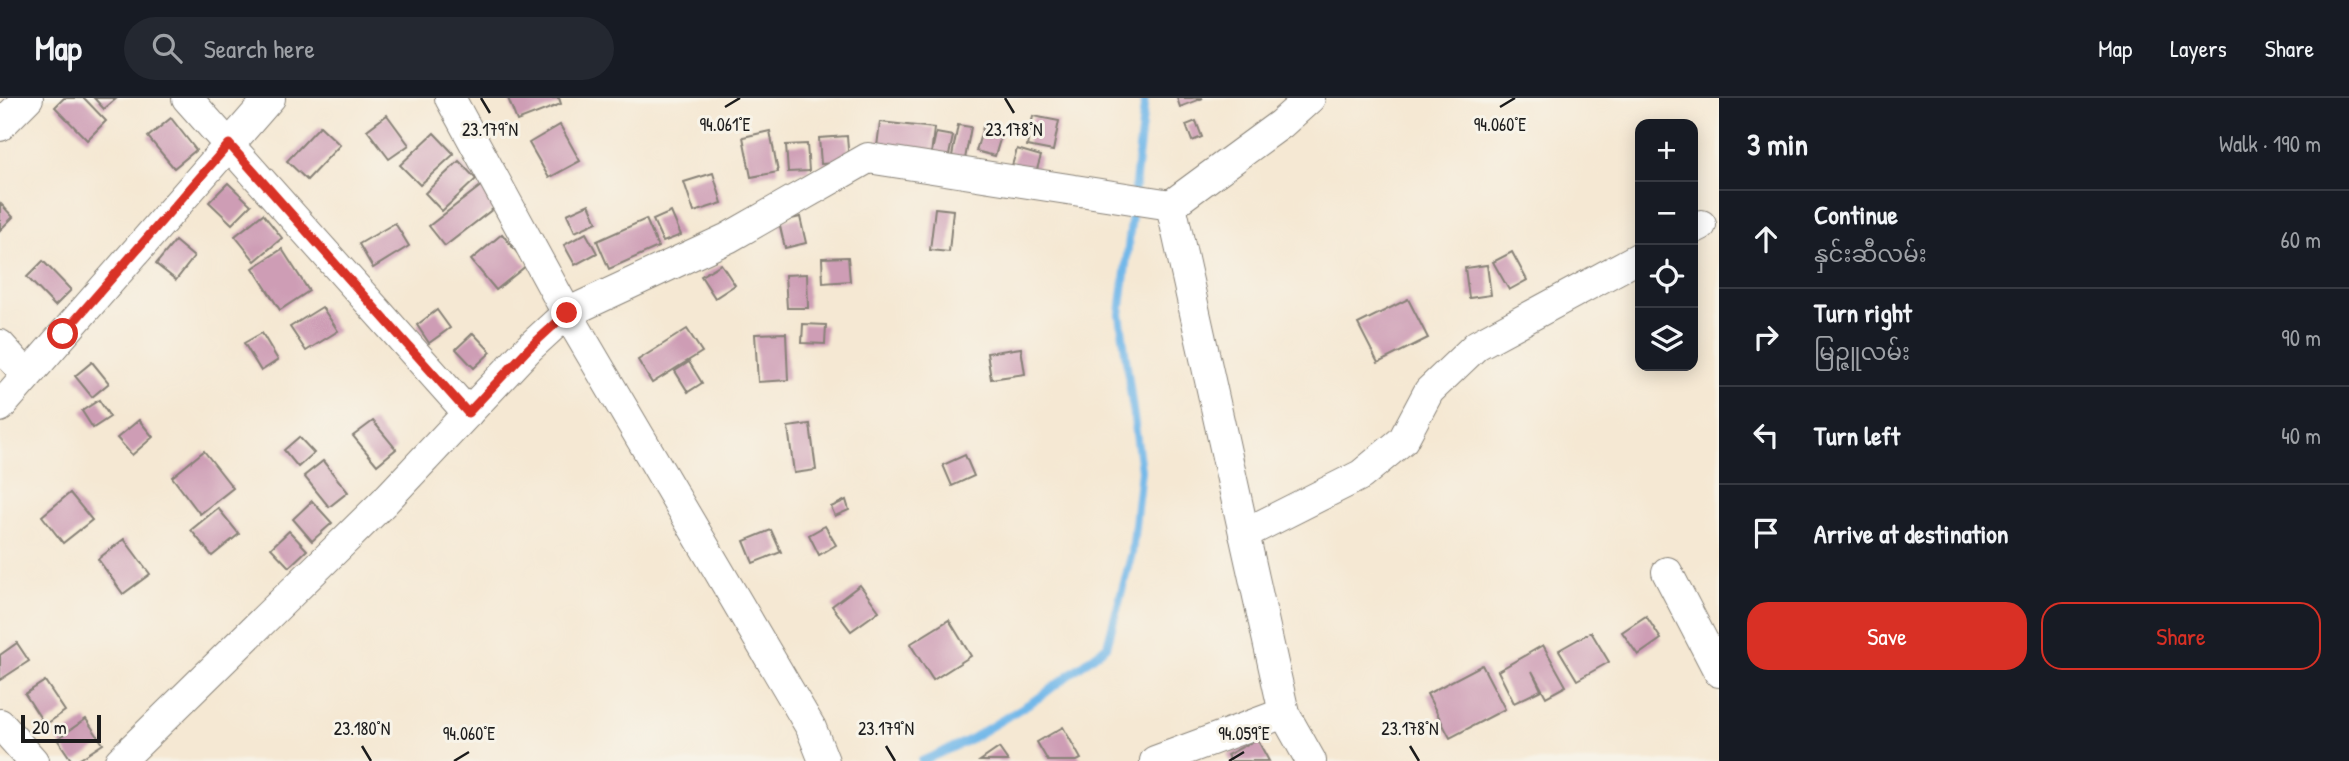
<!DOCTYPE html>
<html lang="en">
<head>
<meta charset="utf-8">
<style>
  body { margin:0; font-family:"Patrick Hand","Noto Sans Myanmar",sans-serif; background:#242831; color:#f1f3f6 }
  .controls { position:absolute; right:21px; top:21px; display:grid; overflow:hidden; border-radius:14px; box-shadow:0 4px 18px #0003 }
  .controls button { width:63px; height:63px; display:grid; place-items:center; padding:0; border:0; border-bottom:2px solid #363941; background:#171b24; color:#f1f3f6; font:35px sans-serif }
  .scale { position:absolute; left:21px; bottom:18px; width:80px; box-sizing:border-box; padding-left:7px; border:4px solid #1c1c1c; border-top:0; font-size:19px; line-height:24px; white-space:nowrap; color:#1c1c1c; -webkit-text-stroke:5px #f7f3e8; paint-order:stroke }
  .stop { position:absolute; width:21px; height:21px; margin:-16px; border:5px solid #d93025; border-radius:50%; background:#fff }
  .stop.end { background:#d93025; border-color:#fff; box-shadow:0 2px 7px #0008 }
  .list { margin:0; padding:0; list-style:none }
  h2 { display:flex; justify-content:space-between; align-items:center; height:91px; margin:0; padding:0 28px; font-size:30px }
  h2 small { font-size:23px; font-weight:400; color:#9ea1a6 }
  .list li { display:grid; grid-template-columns:46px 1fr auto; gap:21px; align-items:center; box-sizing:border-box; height:98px; padding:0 28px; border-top:2px solid #363941 }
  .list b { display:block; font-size:26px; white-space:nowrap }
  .list p { margin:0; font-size:23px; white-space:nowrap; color:#9ea1a6 }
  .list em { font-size:23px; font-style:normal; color:#9ea1a6 }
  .actions { display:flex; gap:14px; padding:21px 28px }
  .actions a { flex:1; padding:16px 0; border:2px solid #d93025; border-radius:21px; text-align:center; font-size:24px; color:#d93025 }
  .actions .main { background:#d93025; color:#fff }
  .icon { flex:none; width:38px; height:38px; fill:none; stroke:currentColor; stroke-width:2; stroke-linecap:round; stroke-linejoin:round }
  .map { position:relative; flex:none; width:1719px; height:663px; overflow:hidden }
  header { display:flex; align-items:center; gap:42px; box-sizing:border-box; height:98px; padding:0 35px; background:#171b24; border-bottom:2px solid #363941 }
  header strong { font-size:33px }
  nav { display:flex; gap:38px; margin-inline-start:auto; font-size:24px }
  .search { width:490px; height:63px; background:#242831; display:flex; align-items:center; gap:18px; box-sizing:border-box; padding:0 24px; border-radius:38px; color:#9ea1a6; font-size:26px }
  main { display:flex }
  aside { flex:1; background:#171b24 }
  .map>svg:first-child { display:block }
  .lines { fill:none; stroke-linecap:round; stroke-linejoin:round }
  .stream { stroke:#72b8e9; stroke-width:8 }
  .building { fill:#ce9db5 }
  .minor-casing { stroke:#888278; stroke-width:32 }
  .minor { stroke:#fff; stroke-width:30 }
  .route { stroke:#d93025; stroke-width:9 }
  .ticks { fill:none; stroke:#1c1c1c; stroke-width:2.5 }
  .ticks-label { font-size:18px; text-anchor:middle; fill:#1c1c1c; stroke:#f7f3e8; stroke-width:6; stroke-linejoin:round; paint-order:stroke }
</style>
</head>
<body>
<header>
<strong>Map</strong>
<div class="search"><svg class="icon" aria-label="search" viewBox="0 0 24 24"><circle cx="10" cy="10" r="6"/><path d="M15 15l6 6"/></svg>Search here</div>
<nav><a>Map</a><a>Layers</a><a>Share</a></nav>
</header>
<main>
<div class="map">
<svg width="1719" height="663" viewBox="0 0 1719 663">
  <rect width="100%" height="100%" fill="#f7f3e8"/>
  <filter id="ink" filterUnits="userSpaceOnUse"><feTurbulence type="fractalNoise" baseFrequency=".0143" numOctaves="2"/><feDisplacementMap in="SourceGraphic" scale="14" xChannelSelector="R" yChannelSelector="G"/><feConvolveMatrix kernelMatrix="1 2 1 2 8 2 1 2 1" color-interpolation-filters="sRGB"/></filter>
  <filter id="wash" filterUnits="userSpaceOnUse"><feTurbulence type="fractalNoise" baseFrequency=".00686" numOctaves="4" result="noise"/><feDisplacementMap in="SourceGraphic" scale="28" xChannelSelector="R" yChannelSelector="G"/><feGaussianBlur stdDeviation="1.57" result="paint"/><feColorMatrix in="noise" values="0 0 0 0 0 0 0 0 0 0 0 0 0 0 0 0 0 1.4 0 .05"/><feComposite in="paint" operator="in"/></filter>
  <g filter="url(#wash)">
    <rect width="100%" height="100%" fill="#f5e8d3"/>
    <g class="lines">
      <!-- stream -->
      <g class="stream">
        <path d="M 1134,95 L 1145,0"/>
        <path d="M 922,663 L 967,643 L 1040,599 L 1107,548 L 1132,455 L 1141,372 L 1120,216 L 1133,108"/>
      </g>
    </g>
    <g id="blocks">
      <!-- building -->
      <g class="building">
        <path d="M 64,0 L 84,0 L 106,23 L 87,42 L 55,9 Z"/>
        <path d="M 94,0 L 117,0 L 104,11 Z"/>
        <path d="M 508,0 L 559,0 L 561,6 L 517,23 Z"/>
        <path d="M 1177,0 L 1203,0 L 1180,9 Z"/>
        <path d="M 387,17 L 409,47 L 389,61 L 367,32 Z"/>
        <path d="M 1033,18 L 1059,23 L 1053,53 L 1027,48 Z"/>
        <path d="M 171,20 L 196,52 L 174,70 L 148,39 Z"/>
        <path d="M 1196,23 L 1202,39 L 1192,43 L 1186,27 Z"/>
        <path d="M 880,24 L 934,30 L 931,58 L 936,35 L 953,38 L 947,67 L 876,57 Z"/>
        <path d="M 560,27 L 580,63 L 549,80 L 529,45 Z"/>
        <path d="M 958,27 L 971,29 L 965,61 L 952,58 Z"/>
        <path d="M 320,28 L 340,47 L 307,82 L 287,63 Z"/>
        <path d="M 983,29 L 1002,35 L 995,58 L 976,53 Z"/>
        <path d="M 770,33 L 778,74 L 751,79 L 743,39 Z"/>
        <path d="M 434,35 L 454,56 L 420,87 L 400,67 Z"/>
        <path d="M 847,38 L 849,64 L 821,66 L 819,40 Z"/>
        <path d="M 807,46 L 809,73 L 788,74 L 786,47 Z"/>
        <path d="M 1017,51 L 1041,58 L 1034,81 L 1010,74 Z"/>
        <path d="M 459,63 L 476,81 L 442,113 L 425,95 Z"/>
        <path d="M 713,75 L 722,105 L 694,114 L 684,84 Z"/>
        <path d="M 228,85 L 251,107 L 232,126 L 209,104 Z"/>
        <path d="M 482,87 L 498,107 L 445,148 L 429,128 Z"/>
        <path d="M 0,105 L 13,119 L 0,132 Z"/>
        <path d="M 589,106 L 597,124 L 575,134 L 567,116 Z"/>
        <path d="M 935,110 L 953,112 L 949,154 L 930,152 Z"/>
        <path d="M 671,114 L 681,137 L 663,144 L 653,122 Z"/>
        <path d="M 263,116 L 282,140 L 255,163 L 235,138 Z"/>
        <path d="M 800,119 L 806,145 L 785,150 L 779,124 Z"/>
        <path d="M 646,121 L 658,149 L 609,171 L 597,143 Z"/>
        <path d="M 395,125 L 409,148 L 373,170 L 359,146 Z"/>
        <path d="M 586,135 L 597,155 L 575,167 L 564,147 Z"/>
        <path d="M 502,136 L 527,167 L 496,192 L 471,162 Z"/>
        <path d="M 175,143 L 194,159 L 176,182 L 156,166 Z"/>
        <path d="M 282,151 L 309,193 L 280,212 L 253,170 Z"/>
        <path d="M 1512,154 L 1527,182 L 1509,192 L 1493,164 Z"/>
        <path d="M 848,159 L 850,183 L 823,185 L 822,160 Z"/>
        <path d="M 43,163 L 71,192 L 55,208 L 27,179 Z"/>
        <path d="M 721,166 L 735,187 L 715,200 L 701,178 Z"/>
        <path d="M 1487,167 L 1491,197 L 1469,200 L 1465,170 Z"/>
        <path d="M 807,176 L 808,210 L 787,210 L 785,177 Z"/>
        <path d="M 1408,201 L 1428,240 L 1378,265 L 1358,226 Z"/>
        <path d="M 322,209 L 338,233 L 306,253 L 290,229 Z"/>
        <path d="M 437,212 L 450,230 L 429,245 L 417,227 Z"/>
        <path d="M 803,226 L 826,227 L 825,246 L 802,245 Z"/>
        <path d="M 687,231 L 702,254 L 652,285 L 638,262 Z"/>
        <path d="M 262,235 L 278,262 L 261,273 L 244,245 Z"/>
        <path d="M 473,235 L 491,254 L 474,270 L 456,251 Z"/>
        <path d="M 786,235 L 788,282 L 758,284 L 755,236 Z"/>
        <path d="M 1021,250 L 1025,276 L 991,281 L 987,255 Z"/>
        <path d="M 92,264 L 109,285 L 92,299 L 75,278 Z"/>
        <path d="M 689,264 L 702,285 L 688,294 L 675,273 Z"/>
        <path d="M 99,302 L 110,319 L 93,330 L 82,313 Z"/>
        <path d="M 139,322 L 153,339 L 132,357 L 117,340 Z"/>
        <path d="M 373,323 L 396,351 L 377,367 L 353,338 Z"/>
        <path d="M 810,326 L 816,372 L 794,375 L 788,329 Z"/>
        <path d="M 299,339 L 314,355 L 298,369 L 284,352 Z"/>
        <path d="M 204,353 L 233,390 L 200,416 L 172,379 Z"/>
        <path d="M 965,357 L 974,378 L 952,388 L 943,367 Z"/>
        <path d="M 323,363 L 348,394 L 329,409 L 304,378 Z"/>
        <path d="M 70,395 L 92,422 L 63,445 L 42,418 Z"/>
        <path d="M 846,402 L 849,412 L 835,418 L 831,409 Z"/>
        <path d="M 312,403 L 332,425 L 312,443 L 293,421 Z"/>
        <path d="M 218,410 L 239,436 L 212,458 L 191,432 Z"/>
        <path d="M 825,428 L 836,447 L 819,457 L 809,437 Z"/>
        <path d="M 771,432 L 781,454 L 753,465 L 744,443 Z"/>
        <path d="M 289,433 L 307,452 L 289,469 L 271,450 Z"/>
        <path d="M 124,441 L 150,476 L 123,496 L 98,461 Z"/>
        <path d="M 860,487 L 879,513 L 851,533 L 832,508 Z"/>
        <path d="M 1646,518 L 1661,541 L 1638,557 L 1622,534 Z"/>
        <path d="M 949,522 L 971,558 L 933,582 L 910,546 Z"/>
        <path d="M 1591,534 L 1609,564 L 1577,582 L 1559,552 Z"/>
        <path d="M 17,545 L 29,563 L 0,582 L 0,557 Z"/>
        <path d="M 1543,547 L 1566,588 L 1546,599 L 1532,573 L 1541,592 L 1514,605 L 1498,573 Z"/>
        <path d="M 1482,567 L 1505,611 L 1450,640 L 1427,596 Z"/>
        <path d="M 45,583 L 65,613 L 45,627 L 25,596 Z"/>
        <path d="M 86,621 L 103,646 L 77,663 L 72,663 L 57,641 Z"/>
        <path d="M 1063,629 L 1081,661 L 1077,663 L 1048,663 L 1037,644 Z"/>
        <path d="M 1257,641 L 1269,663 L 1231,663 L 1227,657 Z"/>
        <path d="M 999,650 L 1008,663 L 980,663 Z"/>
      </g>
    </g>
  </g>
  <g filter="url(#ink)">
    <use href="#blocks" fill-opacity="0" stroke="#888278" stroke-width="2"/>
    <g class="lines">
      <defs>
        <g id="minor">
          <path d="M 187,0 L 468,315"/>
          <path d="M 450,0 L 567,215 L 811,630 L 824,663"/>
          <path d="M 0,28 L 28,0"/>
          <path d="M 1171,107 L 1281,26 L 1310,0"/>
          <path d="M 1693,131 L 1701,127"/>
          <path d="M 0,247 L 27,277"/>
          <path d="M 0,309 L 270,0"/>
          <path d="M 1244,436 L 1361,377 L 1403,342 L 1429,293 L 1477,247 L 1640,159"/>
          <path d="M 1667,474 L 1719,574"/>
          <path d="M 0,626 L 33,663"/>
          <path d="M 120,663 L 384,404 L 529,250 L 567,215 L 728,140 L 868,60 L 1171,107 L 1284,615 L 1311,663"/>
          <path d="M 1155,663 L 1284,615"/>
        </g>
      </defs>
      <!-- minor casing -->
      <use href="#minor" class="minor-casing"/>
      <!-- minor -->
      <use href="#minor" class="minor"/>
    </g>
  </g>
  <g class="lines" filter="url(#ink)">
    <!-- route -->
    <path class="route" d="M 63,236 L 229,46 L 468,315 L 529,250 L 567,215"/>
  </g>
  <!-- ticks -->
  <path class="ticks" d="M 481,0 L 490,15M 1005,0 L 1014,15M 725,9 L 740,0M 1500,9 L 1515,0M 362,648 L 371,663M 886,648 L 895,663M 1410,648 L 1419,663M 454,663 L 469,654M 1229,663 L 1244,654"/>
  <g class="ticks-label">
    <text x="1500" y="33">94.060°E</text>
    <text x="725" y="33">94.061°E</text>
    <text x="490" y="38">23.179°N</text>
    <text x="1014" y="38">23.178°N</text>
    <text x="362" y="637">23.180°N</text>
    <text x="886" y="637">23.179°N</text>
    <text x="1410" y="637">23.178°N</text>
    <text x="469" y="642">94.060°E</text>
    <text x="1244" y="642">94.059°E</text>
  </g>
</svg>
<div class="controls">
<button>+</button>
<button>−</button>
<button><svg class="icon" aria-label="locate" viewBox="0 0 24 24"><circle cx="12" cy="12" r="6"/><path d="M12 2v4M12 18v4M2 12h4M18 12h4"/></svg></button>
<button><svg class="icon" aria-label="layers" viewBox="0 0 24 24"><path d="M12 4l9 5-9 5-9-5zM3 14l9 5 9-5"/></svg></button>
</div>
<div class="scale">20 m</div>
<div class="stop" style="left:63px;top:236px"></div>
<div class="stop end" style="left:567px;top:215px"></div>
</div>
<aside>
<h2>3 min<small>Walk · 190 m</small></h2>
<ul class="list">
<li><svg class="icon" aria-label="ahead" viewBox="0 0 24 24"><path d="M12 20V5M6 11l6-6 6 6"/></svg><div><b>Continue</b><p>နှင်းဆီလမ်း</p></div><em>60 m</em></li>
<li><svg class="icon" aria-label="right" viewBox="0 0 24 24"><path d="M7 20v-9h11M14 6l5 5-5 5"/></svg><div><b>Turn right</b><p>မြဉ္ဇူလမ်း</p></div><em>90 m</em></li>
<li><svg class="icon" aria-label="left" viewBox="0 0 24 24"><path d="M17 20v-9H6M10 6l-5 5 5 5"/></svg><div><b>Turn left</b></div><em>40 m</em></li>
<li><svg class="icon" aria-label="arrive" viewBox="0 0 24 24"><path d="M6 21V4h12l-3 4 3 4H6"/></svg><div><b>Arrive at destination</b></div></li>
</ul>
<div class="actions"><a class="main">Save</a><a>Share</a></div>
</aside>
</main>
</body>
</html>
